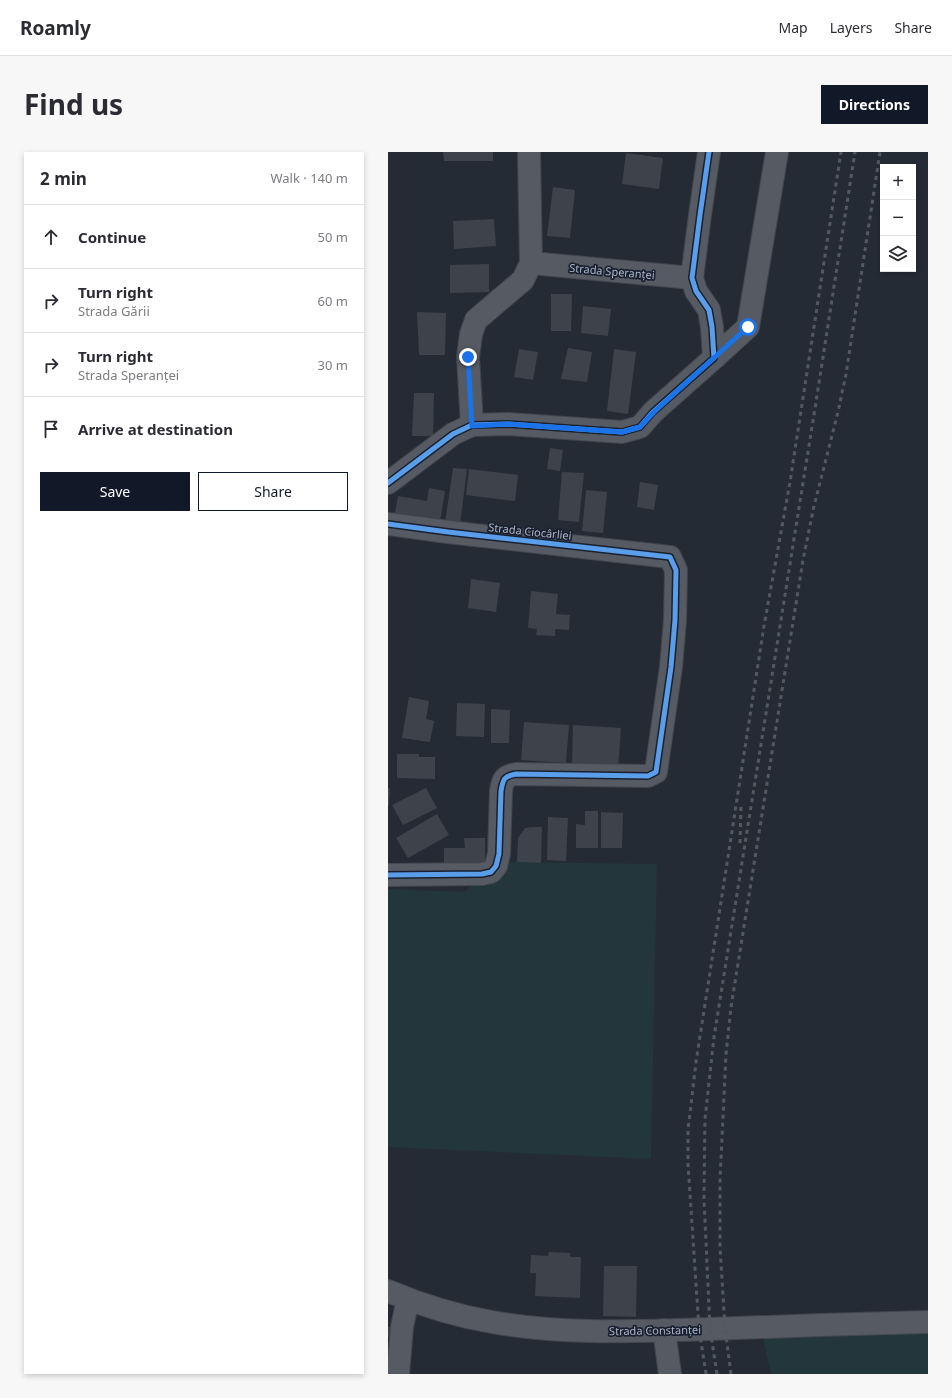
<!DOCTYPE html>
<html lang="en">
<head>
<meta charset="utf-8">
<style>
  body { margin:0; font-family:"Noto Sans",sans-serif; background:#f7f7f7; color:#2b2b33 }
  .controls { position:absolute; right:12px; top:12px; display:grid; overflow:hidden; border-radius:0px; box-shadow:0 2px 6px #0003 }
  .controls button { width:36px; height:36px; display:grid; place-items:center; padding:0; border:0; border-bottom:1px solid #e1e1e2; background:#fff; color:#2b2b33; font:20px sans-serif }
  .stop { position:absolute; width:12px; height:12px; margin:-9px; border:3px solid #1a73e8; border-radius:50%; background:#fff }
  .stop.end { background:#1a73e8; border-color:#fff; box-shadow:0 1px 4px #0008 }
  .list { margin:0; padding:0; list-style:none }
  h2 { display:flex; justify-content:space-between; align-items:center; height:52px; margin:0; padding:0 16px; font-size:17px }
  h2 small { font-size:13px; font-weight:400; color:#7c7c81 }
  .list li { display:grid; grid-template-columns:26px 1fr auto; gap:12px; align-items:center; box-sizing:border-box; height:64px; padding:0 16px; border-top:1px solid #e1e1e2 }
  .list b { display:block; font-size:15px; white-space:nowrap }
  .list p { margin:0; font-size:13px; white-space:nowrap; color:#7c7c81 }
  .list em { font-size:13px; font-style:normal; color:#7c7c81 }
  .actions { display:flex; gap:8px; padding:12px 16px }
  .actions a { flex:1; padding:9px 0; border:1px solid #111827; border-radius:0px; text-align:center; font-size:14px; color:#111827 }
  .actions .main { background:#111827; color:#fff }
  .icon { flex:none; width:22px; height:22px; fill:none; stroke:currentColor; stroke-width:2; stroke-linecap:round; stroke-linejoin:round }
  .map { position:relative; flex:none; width:540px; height:1222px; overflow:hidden; border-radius:0px }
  header { display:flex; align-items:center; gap:24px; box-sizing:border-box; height:56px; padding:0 20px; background:#fff; border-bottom:1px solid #e1e1e2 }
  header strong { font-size:19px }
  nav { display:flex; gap:22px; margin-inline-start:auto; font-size:14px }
  .intro { display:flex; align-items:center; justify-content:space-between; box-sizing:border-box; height:96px; padding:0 24px }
  h1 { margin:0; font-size:28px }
  .button { padding:10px 18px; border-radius:0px; background:#111827; color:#fff; font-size:14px; font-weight:700 }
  main { display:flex; gap:24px; padding:0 24px }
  aside { flex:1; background:#fff; border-radius:0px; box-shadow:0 2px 6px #0003 }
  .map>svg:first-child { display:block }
  .green { fill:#22363b }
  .building { fill:#3d424b }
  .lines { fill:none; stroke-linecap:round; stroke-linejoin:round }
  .minor-casing { stroke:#42464e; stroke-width:24 }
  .minor { stroke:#565a63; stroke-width:22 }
  .rail { stroke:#545960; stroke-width:3; stroke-dasharray:4 4; stroke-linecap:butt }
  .cycleway-casing { stroke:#192130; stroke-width:8 }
  .cycleway { stroke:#5a9eea; stroke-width:5 }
  .route { stroke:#1a73e8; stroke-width:5 }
  .labels { text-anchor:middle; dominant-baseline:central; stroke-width:3.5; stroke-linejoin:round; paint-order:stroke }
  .street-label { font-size:11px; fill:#aeb7c8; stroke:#192130 }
</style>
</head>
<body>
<header>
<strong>Roamly</strong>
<nav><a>Map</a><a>Layers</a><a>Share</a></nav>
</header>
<div class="intro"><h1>Find us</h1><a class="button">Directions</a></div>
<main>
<aside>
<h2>2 min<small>Walk · 140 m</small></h2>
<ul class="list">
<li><svg class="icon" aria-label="ahead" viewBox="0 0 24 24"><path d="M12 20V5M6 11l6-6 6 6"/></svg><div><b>Continue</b></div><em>50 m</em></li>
<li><svg class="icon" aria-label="right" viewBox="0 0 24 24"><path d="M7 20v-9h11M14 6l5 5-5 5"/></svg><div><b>Turn right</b><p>Strada Gării</p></div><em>60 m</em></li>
<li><svg class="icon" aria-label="right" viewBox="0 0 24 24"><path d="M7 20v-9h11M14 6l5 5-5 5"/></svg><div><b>Turn right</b><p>Strada Speranței</p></div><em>30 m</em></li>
<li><svg class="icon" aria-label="arrive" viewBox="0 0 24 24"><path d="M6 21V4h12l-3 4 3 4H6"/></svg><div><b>Arrive at destination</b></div></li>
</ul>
<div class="actions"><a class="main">Save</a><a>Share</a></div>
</aside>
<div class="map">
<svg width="540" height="1222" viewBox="0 0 540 1222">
  <rect width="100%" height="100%" fill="#252b35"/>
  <!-- green -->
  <g class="green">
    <path d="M 114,710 L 269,712 L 263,1007 L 0,995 L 0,737 L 76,740 Z"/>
    <path d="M 540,1160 L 540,1222 L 383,1222 L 371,1167 Z"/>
  </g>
  <!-- building -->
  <g class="building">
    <path d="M 55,0 L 105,0 L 105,9 L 56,9 Z"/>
    <path d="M 238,1 L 275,6 L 271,37 L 234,32 Z"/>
    <path d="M 165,35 L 187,38 L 182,86 L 159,84 Z"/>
    <path d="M 106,67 L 108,94 L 66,97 L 65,69 Z"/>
    <path d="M 101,112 L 101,140 L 62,141 L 62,113 Z"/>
    <path d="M 163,142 L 184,142 L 183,179 L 163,179 Z"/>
    <path d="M 195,154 L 223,157 L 220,184 L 193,181 Z"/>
    <path d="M 29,160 L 58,161 L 57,203 L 31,203 Z"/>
    <path d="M 180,196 L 204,200 L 199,230 L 173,227 Z"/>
    <path d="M 131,197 L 150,200 L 145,228 L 126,225 Z"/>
    <path d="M 226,197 L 248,200 L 240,262 L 219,259 Z"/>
    <path d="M 26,241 L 46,241 L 45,284 L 24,284 Z"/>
    <path d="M 162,296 L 175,298 L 172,319 L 159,317 Z"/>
    <path d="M 65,316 L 79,317 L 72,373 L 57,371 Z"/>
    <path d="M 81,317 L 130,323 L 127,349 L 78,343 Z"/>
    <path d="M 174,320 L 196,321 L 191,370 L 170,368 Z"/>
    <path d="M 252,330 L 270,333 L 266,358 L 249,355 Z"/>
    <path d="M 41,336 L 57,339 L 52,369 L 7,361 L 10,344 L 39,349 Z"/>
    <path d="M 198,338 L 219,340 L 215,381 L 194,379 Z"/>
    <path d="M 83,427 L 112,431 L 108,460 L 80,456 Z"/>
    <path d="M 143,439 L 170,442 L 168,462 L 182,463 L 181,478 L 167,477 L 167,484 L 148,483 L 149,477 L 140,476 Z"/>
    <path d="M 21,545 L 41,549 L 38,567 L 46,569 L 42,590 L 14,586 Z"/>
    <path d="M 69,551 L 97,552 L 96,585 L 68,584 Z"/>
    <path d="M 103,557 L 122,558 L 121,591 L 103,591 Z"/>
    <path d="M 136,570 L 181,573 L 178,611 L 133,608 Z"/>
    <path d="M 185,573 L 233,576 L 230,616 L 184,613 Z"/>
    <path d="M 9,602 L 31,602 L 31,605 L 47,605 L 47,627 L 9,626 Z"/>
    <path d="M 0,636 L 2,636 L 1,654 L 0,654 Z"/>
    <path d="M 38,636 L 49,656 L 15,673 L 4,653 Z"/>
    <path d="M 197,659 L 210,659 L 210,696 L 188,696 L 188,672 L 197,673 Z"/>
    <path d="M 213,660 L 235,661 L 234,696 L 213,696 Z"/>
    <path d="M 49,662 L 61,683 L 20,706 L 8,686 Z"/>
    <path d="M 160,665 L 180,666 L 178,709 L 159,708 Z"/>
    <path d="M 144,675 L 154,675 L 153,711 L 129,710 L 130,686 L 137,676 Z"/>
    <path d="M 76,686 L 97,686 L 97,717 L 56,716 L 56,696 L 77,696 Z"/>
    <path d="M 161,1100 L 182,1101 L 182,1105 L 193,1105 L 192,1146 L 147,1144 L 148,1121 L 142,1121 L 143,1103 L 160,1104 Z"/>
    <path d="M 216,1114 L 249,1114 L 248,1165 L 215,1164 Z"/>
    <path d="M 0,1175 L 2,1175 L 1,1185 L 0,1185 Z"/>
  </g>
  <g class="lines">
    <defs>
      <g id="minor">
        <path d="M 143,111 L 304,126"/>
        <path d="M 326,206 L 360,175 L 389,0"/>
        <path d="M 84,273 L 80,205 L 83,182 L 88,168 L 135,128 L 143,111 L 141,0"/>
        <path d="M 0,331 L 65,282 L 84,273 L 120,272 L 234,280 L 252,275 L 265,260 L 326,206 L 324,175 L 321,158 L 308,139 L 304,126 L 312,63 L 321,0"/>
        <path d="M 0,372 L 60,380 L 282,405 L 288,418 L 287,468 L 283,515 L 268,620 L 260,624 L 128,622 C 116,624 115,627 113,639 L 111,702 L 108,714 L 103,720 L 94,722 L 0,723"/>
        <path d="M 0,1139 C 33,1153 69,1164 104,1170 C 176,1183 250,1179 322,1177 C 395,1174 467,1172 540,1170"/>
        <path d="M 276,1178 L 282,1222"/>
        <path d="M 10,1222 L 14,1175 L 20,1147"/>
      </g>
    </defs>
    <!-- minor casing -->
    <use href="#minor" class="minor-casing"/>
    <!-- minor -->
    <use href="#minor" class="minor"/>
    <!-- rail -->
    <g class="rail">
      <path d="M 352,691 L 353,653"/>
      <path d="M 318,1222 L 311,1177 L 300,1012 L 300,978 L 308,910 L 376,474 L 402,330 L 453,0"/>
      <path d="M 329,1222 L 322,1177 L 316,1047 L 317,967 L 326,885 L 428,250 L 467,0"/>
      <path d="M 343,1222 L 337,1176 L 332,1095 L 332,1028 L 338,902 L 343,855 L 415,408 L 426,354 L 450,260 L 458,222 L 492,0"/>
    </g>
    <defs>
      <g id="cycleway">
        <path d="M 0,331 L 65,282 L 84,273 L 120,272 L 234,280 L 252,275 L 265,260 L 326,206 L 324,175 L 321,158 L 308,139 L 304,126 L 312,63 L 321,0"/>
        <path d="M 0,372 L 60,380 L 282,405 L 288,418 L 287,468 L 283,515 L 268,620 L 260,624 L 128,622 C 116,624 115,627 113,639 L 111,702 L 108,714 L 103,720 L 94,722 L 0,723"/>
      </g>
    </defs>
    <!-- cycleway casing -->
    <use href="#cycleway" class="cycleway-casing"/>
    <!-- cycleway -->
    <use href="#cycleway" class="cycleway"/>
  </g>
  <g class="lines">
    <!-- route -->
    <path class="route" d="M 80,205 L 84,274 L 120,272 L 234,280 L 252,275 L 266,260 L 360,175"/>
  </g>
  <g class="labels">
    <!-- street labels -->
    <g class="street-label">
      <text transform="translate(224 119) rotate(5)">Strada Speranței</text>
      <text transform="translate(142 379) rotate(6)">Strada Ciocârliei</text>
      <text transform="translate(267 1178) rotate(-1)">Strada Constanței</text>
    </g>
  </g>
</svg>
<div class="controls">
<button>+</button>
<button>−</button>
<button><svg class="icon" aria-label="layers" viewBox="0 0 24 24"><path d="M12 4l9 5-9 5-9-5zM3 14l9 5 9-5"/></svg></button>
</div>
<div class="stop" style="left:360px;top:175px"></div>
<div class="stop end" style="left:80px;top:205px"></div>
</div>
</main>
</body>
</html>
